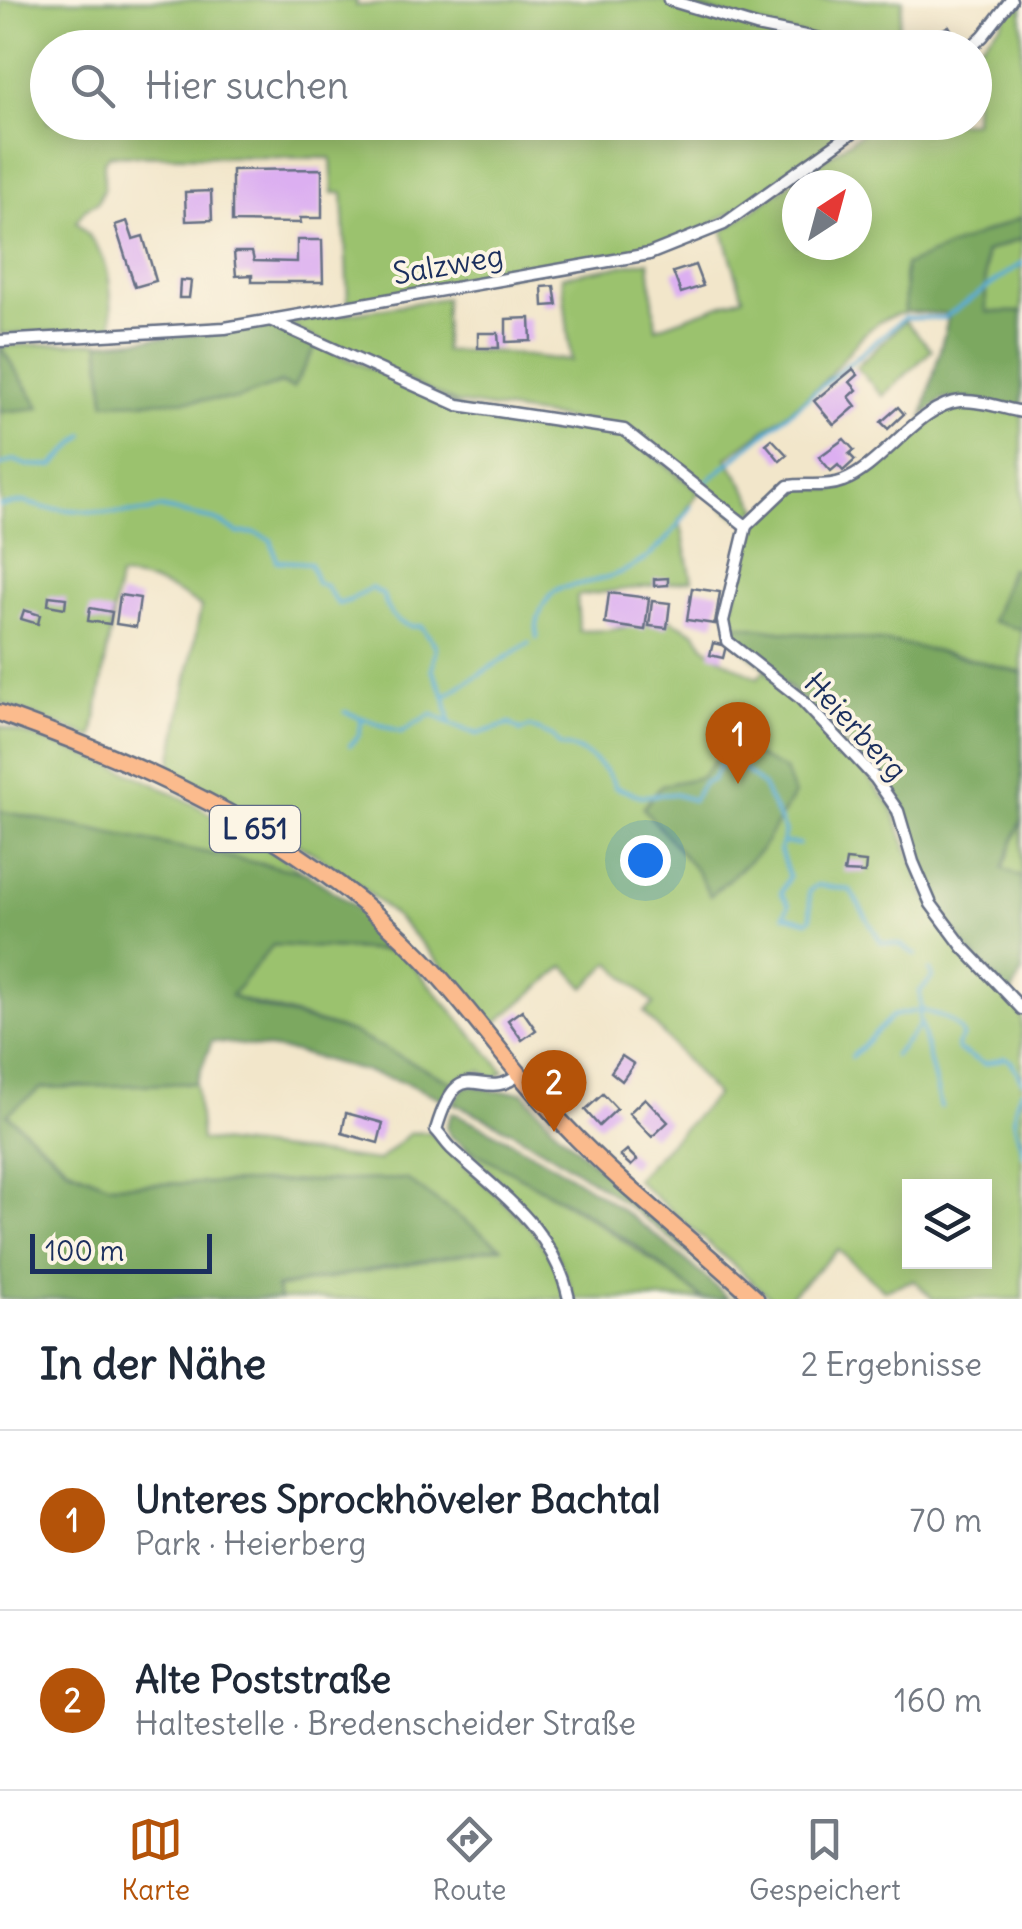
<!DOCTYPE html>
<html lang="de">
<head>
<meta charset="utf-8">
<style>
  body { margin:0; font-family:Delius,sans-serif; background:#f6f6f7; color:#1f2937 }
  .controls { position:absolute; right:30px; bottom:30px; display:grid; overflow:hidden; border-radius:0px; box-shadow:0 5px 25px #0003 }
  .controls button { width:90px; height:90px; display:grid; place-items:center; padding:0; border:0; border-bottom:2px solid #e0e1e3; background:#fff; color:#1f2937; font:50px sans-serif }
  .compass { position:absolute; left:782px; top:170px; width:90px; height:90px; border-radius:50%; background:#fff; box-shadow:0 5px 25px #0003; rotate:36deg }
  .scale { position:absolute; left:30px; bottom:25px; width:182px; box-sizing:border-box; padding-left:10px; border:5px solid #1b2f5e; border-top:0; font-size:28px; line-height:35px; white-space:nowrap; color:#1b2f5e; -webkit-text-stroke:8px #fcf5e5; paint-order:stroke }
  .you { position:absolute; left:645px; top:860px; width:35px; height:35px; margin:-25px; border:8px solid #fff; border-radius:50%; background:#1a73e8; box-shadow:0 0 0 15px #1a73e833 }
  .badge { display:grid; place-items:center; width:65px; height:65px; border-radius:50%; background:#b45309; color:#fff; font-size:32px; font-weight:700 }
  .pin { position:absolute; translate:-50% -82px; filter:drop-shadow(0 2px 5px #0008) }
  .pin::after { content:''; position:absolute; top:52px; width:35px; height:30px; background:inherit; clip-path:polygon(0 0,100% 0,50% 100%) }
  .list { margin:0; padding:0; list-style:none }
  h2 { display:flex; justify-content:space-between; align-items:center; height:130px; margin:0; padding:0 40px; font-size:42px }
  h2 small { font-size:32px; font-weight:400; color:#747a83 }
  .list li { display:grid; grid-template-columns:65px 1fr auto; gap:30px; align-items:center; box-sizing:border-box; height:180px; padding:0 40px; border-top:2px solid #e0e1e3 }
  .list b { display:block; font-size:38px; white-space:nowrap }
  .list p { margin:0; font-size:32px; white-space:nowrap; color:#747a83 }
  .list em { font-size:32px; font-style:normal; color:#747a83 }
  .icon { flex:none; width:55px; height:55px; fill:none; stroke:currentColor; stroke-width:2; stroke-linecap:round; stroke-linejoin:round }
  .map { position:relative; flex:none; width:1022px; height:1299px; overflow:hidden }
  .search { position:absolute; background:#fff; box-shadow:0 5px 25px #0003; left:30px; right:30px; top:30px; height:110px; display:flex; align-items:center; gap:25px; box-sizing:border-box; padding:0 35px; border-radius:55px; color:#747a83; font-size:38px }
  .sheet { height:490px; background:#fff }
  nav { display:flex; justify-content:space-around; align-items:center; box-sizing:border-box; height:140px; border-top:2px solid #e0e1e3; background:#fff; font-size:28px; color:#747a83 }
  nav a { display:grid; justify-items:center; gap:5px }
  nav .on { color:#b45309 }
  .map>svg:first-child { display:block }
  .green { fill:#9bc26e; stroke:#5b7866; stroke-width:2.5; fill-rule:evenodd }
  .forest { fill:#7ca861; stroke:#4c6c60; stroke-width:2.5 }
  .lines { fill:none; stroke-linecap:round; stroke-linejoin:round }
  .stream { stroke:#5aadd5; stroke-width:4 }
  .building { fill:#dcaff1 }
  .street-casing { stroke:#666f84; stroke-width:15 }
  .primary-casing { stroke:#666f84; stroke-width:20 }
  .street { stroke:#fff; stroke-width:10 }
  .primary { stroke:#fbbb8d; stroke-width:15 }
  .labels { text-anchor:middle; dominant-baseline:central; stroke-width:8; stroke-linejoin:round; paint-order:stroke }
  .shield { fill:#fcf5e5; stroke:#5e6a86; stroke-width:2.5 }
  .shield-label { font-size:28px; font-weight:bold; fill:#1b2f5e }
  .street-label { font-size:30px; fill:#1b2f5e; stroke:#fcf5e5 }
</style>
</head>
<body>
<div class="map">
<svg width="1022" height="1299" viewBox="0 0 1022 1299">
  <rect width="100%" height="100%" fill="#fcf5e5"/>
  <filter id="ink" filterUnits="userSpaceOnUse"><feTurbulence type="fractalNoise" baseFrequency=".01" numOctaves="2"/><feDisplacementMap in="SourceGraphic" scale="20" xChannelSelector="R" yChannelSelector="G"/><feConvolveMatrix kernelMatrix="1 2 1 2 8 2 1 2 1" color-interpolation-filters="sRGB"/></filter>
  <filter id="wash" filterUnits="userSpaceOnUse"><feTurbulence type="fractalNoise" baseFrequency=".0048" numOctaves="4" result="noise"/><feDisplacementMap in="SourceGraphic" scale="40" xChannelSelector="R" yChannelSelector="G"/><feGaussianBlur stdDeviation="2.25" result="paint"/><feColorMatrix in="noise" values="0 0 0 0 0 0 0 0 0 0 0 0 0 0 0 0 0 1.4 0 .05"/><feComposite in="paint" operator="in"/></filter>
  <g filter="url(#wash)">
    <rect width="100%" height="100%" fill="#f2e6ca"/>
    <!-- green -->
    <g class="green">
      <path d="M 0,0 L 357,0 L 356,6 L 445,0 L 660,0 L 852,47 L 48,48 L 48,122 L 861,123 L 752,200 L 696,233 L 648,251 L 348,302 L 343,193 L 333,193 L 331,158 L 109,155 L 104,161 L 104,187 L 98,202 L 85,209 L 76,222 C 114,259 109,280 113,330 L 0,334 Z"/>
      <path d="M 671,0 L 903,0 L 895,48 C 820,47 743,18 671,0 Z"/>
      <path d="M 1014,0 L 1022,0 L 1022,232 L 904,275 L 905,313 C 863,317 844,365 816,389 C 788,414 757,435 727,458 L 759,509 L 740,520 L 623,427 L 456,403 L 285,324 L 445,298 L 444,351 L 489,351 L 571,361 L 562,276 L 649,261 L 656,328 L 743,297 L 723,231 L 876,123 L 974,122 L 975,50 L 1002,23 ZM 797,185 L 857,185 L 857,245 L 797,245 Z"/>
      <path d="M 1022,239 L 1022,312 L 986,312 L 986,252 Z"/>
      <path d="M 905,321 L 932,350 L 883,396 L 856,367 Z"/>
      <path d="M 99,342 L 105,399 L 229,399 L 281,384 L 293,388 L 317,345 L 460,408 L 506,419 L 623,431 L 699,492 L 680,520 L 692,580 L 577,596 L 579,631 L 611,630 L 667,618 L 696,633 L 705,647 L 724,660 L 758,678 L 764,670 L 833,732 L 891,806 L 926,897 L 1022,1013 L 1022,1299 L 933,1299 L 914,1280 L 884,1290 L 838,1250 L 787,1299 L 772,1299 L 635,1179 L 716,1095 L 644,1012 L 654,1004 L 610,962 L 585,988 L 565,966 L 492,1026 C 464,994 437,958 407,928 C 340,860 252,816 169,773 L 201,607 C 176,589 150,578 119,577 L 93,738 L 0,703 L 0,412 L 39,405 L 0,346 ZM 910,1186 L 984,1186 L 984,1262 L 910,1262 Z"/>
      <path d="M 969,403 L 1022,414 L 1022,572 L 1010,568 L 992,621 L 1022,630 L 1022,673 C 982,661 942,651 900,644 C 843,635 785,635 729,623 L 749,526 L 794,484 L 834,490 L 864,474 L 949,405 Z"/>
      <path d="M 0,726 C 51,743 103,759 152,783 C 206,809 256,840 305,873 L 0,811 Z"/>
      <path d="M 1022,819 L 1022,878 L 1003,869 Z"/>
      <path d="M 273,945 L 401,952 L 504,1071 L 494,1079 L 481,1071 L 464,1075 L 452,1083 L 351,1032 L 230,996 Z"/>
      <path d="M 196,1083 L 201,1140 L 378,1161 L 410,1133 L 430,1132 L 531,1228 L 555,1264 L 566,1299 L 280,1299 L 276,1288 L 500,1247 L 406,1179 L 110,1185 L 69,1168 L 6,1114 L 41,1088 Z"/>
      <path d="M 463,1146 C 549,1190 627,1239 703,1299 L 573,1299 C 560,1236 508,1189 463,1146 Z"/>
    </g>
    <!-- forest -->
    <g class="forest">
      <path d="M 1022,217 L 1022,238 L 985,252 L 986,312 L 1022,312 L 1022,411 L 969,400 L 944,399 L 923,416 L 949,314 L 905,312 L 905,265 Z"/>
      <path d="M 277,327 L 316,345 L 293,388 L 281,383 L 237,399 L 105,403 L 100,343 Z"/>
      <path d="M 0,346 L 40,408 L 0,412 Z"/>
      <path d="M 1011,568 L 1022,572 L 1022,630 L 992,621 Z"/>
      <path d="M 729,623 C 785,635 843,635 900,644 C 941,651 982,662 1022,673 L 1022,819 L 1003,868 L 1022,878 L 1022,972 L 1011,995 L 965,945 L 934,904 L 920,856 L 884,787 L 836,728 L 734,641 Z"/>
      <path d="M 730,743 L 785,770 L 794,795 L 761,850 L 710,896 L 698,873 L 643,808 L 662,785 L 701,777 Z"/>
      <path d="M 0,811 L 306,873 L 352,904 L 401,951 L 273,945 L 231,996 L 256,1006 L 351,1032 L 453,1083 L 444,1100 L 406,1083 L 296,1052 L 212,1041 L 196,1083 L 41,1088 L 7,1114 L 68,1169 L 111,1185 L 406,1179 L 501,1247 L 276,1287 L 280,1299 L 0,1299 Z"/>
      <path d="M 472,1085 L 495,1091 L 522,1092 L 558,1131 L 744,1299 L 739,1299 C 654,1219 560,1150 453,1103 L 464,1087 Z"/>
      <path d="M 452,1112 C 559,1161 644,1219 729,1299 L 703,1299 L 639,1248 L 579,1209 L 464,1146 L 450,1136 L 446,1127 Z"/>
    </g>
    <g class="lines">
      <!-- stream -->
      <g class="stream">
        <path d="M 0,466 L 14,460 L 26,465 L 53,466 L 84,435"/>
        <path d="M 706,482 L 904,318 L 944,318 L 1022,263"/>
        <path d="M 0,506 L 24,502 L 45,508 L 110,513 L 147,512 L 159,508 L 216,520 L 238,533 L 255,533 L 271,540 L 277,561 L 310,563 L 317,583 L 325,585 L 338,604 L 351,600 L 371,588 L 383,595 C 386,614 401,629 421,626 L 436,646 L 432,670 L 445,696 L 450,724 L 477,734 L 510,724 L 521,731 L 530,727 L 553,737 L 560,746 C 582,747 608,767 615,787 L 641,796 L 673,794 L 693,800 L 703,783 L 712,780 L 721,764 L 731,758 L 763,786 L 785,832 L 780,850 L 789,877 L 781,893 L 789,905 L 784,915 L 807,921 L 811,918 L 809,891 L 817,885 L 850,890 L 881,942 L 901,945 L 916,955"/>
        <path d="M 537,638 C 535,619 543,598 560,588 C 627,576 652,565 691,507"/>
        <path d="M 445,696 L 529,643"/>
        <path d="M 345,712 L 401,732 L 432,714 L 449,723"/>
        <path d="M 350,745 L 359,735 L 362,718"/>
        <path d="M 784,843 L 799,844"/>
        <path d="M 930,970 L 933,977 L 920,991 L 921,1010 C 939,1016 954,1018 963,1036 L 957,1045 L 958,1050 L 984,1064 L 1005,1058 L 1011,1061 L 1022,1081"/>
        <path d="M 894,1056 L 920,1025"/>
        <path d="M 852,1057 L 892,1016 L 921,1010 L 919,1017 L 941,1107"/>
        <path d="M 1022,1090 C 1010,1112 1013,1125 1022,1147"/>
        <path d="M 1022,1151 L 1022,1154"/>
      </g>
    </g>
    <g id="blocks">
      <!-- building -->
      <g class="building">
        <path d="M 949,26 L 959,43 L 950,48 L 906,48 Z"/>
        <path d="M 322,169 L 322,218 L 300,218 L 301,223 L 232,222 L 232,170 Z"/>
        <path d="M 211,191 L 212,220 L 186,221 L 185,192 Z"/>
        <path d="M 127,221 L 133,239 L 143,236 L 156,281 L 135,287 L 115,225 Z"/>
        <path d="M 297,240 L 322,240 L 323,282 L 252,282 L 252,275 L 236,276 L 234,252 L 252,252 L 254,261 L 297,262 Z"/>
        <path d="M 695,265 L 703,286 L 681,293 L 673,272 Z"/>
        <path d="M 180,280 L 191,281 L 189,298 L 179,298 Z"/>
        <path d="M 554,286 L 557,305 L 543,306 L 542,287 Z"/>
        <path d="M 530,318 L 531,341 L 506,342 L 506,319 Z"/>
        <path d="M 478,333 L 498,333 L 499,348 L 478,348 Z"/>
        <path d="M 853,369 L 858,375 L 850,382 L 857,390 L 849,397 L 856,406 L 834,425 L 814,401 Z"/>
        <path d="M 898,407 L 904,414 L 888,429 L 881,422 Z"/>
        <path d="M 772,439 L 787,455 L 780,461 L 766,444 Z"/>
        <path d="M 844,439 L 854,450 L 849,454 L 855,460 L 843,471 L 838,465 L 831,471 L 819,457 Z"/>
        <path d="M 668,578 L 668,585 L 654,586 L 654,579 Z"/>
        <path d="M 692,588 L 720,592 L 715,624 L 687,620 Z"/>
        <path d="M 609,593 L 649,598 L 645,630 L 605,624 Z"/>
        <path d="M 120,595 L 140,598 L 136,627 L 116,624 Z"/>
        <path d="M 49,596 L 66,598 L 65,608 L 48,605 Z"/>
        <path d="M 652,601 L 670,603 L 667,628 L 649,626 Z"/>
        <path d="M 90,608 L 112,612 L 110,624 L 88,621 Z"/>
        <path d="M 24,610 L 40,615 L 38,624 L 21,619 Z"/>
        <path d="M 713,643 L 726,646 L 723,658 L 710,655 Z"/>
        <path d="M 846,860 L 866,862 L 865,873 L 844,872 Z"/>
        <path d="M 522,1010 L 536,1030 L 522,1040 L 508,1020 Z"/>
        <path d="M 622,1056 L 634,1064 L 622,1081 L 611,1072 Z"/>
        <path d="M 603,1094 L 617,1109 L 599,1126 L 585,1110 Z"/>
        <path d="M 645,1098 L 668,1122 L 652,1137 L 629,1113 Z"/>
        <path d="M 346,1113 L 383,1123 L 378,1143 L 342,1133 Z"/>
        <path d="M 627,1150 L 637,1160 L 631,1166 L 620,1156 Z"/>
      </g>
    </g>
  </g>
  <g filter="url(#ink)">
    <use href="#blocks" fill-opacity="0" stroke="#666f84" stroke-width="2.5"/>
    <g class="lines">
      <defs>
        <g id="street">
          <path d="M 669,0 L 756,26 L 865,48"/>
          <path d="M 970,48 L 983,36 L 1011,0"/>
          <path d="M 272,321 L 458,405 L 624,430 L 746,526 L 788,486 C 806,483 826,488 843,481 C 881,467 920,404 960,401 C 980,400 1002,408 1022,412"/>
          <path d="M 0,341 L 225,328 L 649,254 L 724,224 L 867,122"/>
          <path d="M 746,526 L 723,621 L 727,641 L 800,698 L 875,778 L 898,811 L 913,862 L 931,904 L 963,947 L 1022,1009"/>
          <path d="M 520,1074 C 480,1107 461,1045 436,1130 C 442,1136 445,1142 451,1148 C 501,1195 553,1227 569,1299"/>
        </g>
        <path id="primary" d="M 0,713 C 154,768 308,839 423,959 C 473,1011 514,1074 565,1126 C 624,1188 694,1241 756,1299"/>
      </defs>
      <!-- street casing -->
      <use href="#street" class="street-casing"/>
      <!-- primary casing -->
      <use href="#primary" class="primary-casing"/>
      <!-- street -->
      <use href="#street" class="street"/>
      <!-- primary -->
      <use href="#primary" class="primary"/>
    </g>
  </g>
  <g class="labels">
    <!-- shield labels -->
    <rect class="shield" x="210" y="806" width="90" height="46" rx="8"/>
    <g class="shield-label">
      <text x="255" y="829">L 651</text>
    </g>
    <!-- street labels -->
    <g class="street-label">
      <text transform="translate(448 264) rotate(-10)">Salzweg</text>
      <text transform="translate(856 726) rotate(47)">Heierberg</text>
    </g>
  </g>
</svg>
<div class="controls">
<button><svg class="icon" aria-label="layers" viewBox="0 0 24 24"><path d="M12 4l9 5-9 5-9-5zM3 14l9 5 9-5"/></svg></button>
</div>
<svg class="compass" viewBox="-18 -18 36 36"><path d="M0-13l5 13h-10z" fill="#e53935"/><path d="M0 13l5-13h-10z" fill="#747a83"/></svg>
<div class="scale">100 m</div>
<div class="you"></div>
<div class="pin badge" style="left:738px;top:784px">1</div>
<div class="pin badge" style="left:554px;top:1132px">2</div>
<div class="search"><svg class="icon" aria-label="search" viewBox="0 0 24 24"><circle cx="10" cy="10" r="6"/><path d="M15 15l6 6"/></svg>Hier suchen</div>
</div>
<section class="sheet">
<h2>In der Nähe<small>2 Ergebnisse</small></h2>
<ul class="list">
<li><span class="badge">1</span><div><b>Unteres Sprockhöveler Bachtal</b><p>Park · Heierberg</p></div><em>70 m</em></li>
<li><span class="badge">2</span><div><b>Alte Poststraße</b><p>Haltestelle · Bredenscheider Straße</p></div><em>160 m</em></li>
</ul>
</section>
<nav>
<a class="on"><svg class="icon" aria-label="map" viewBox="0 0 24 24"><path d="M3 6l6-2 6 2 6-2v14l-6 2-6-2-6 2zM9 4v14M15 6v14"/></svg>Karte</a>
<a><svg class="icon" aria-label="directions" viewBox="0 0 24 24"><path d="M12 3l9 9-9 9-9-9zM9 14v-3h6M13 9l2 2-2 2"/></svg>Route</a>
<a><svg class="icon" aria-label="saved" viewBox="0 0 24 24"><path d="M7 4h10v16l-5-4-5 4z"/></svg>Gespeichert</a>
</nav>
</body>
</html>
